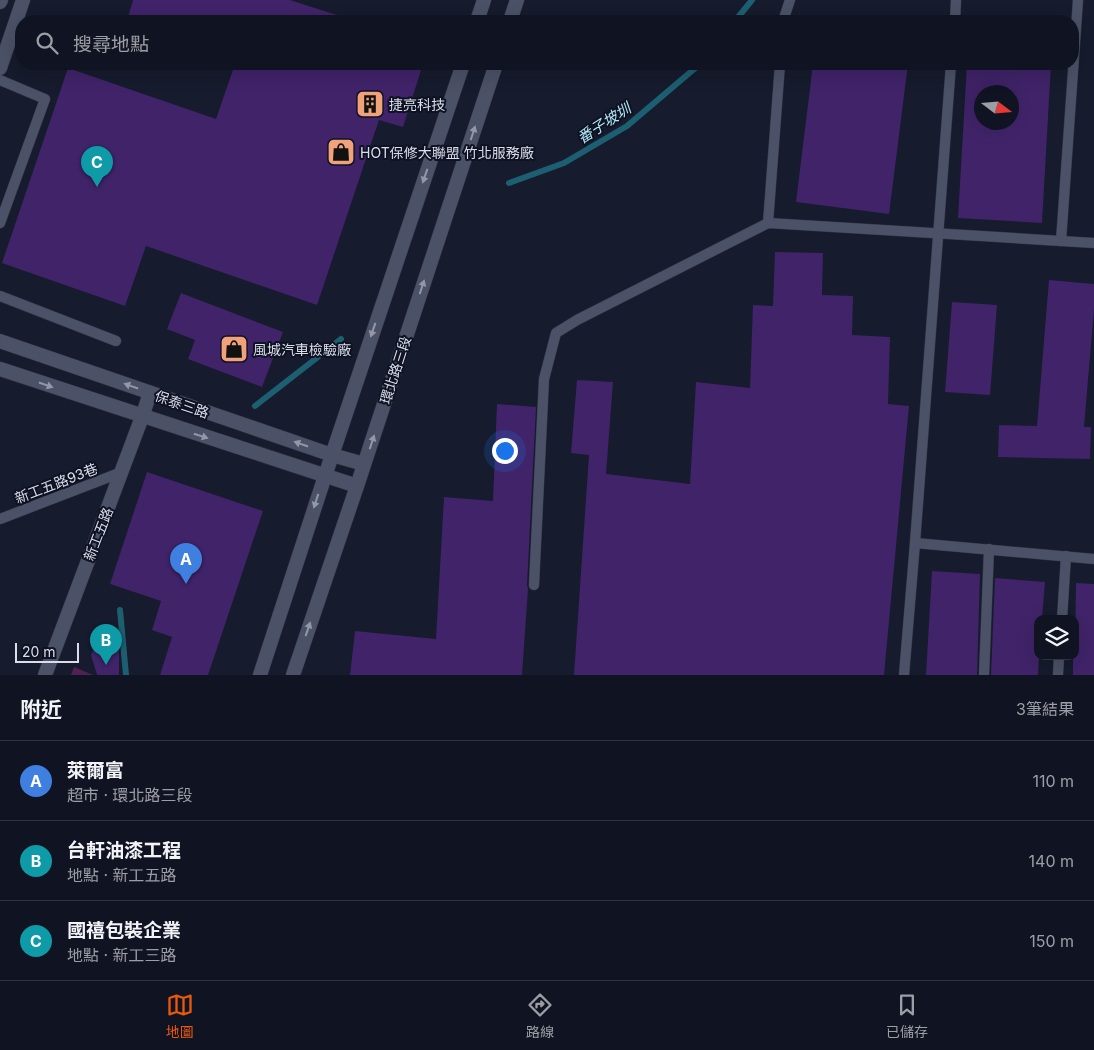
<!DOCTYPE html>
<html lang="zh-TW">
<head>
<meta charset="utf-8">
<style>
  body { margin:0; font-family:Inter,"Noto Sans TC",sans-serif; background:#191d2a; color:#f1f3f6 }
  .controls { position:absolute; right:15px; bottom:15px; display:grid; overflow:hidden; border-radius:10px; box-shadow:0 5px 20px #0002 }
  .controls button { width:45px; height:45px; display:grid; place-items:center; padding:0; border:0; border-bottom:1px solid #303340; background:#101422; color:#f1f3f6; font:25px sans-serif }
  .compass { position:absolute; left:974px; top:85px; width:45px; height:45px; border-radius:50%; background:#101422; box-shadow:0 5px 20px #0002; rotate:106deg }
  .scale { position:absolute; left:15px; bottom:12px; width:64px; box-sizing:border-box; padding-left:5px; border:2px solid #dadeeb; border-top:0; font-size:14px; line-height:18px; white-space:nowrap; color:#dadeeb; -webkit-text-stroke:4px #0e1223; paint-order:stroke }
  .you { position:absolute; left:504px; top:450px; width:18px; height:18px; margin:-12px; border:4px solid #fff; border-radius:50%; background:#1a73e8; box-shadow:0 0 0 8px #1a73e833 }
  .badge { display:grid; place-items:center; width:32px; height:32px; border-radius:50%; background:#ea580c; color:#fff; font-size:16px; font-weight:700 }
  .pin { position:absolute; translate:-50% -41px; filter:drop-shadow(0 1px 2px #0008) }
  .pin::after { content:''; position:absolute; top:26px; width:18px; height:15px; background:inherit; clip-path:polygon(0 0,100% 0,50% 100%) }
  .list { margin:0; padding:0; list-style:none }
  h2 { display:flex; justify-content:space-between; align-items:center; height:65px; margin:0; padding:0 20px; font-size:21px }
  h2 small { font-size:16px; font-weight:400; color:#9c9ea5 }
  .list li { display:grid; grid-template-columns:32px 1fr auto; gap:15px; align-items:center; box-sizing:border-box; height:80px; padding:0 20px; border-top:1px solid #303340 }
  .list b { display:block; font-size:19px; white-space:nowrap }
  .list p { margin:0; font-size:16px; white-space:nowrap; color:#9c9ea5 }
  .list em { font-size:16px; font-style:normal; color:#9c9ea5 }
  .icon { flex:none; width:28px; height:28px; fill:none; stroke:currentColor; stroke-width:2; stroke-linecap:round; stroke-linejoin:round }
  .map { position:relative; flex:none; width:1094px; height:675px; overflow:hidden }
  .search { position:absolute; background:#101422; box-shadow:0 5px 20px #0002; left:15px; right:15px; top:15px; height:55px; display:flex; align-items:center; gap:12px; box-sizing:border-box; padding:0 18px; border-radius:20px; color:#9c9ea5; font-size:19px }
  .sheet { height:305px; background:#101422 }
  nav { display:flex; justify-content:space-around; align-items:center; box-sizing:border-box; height:70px; border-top:1px solid #303340; background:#101422; font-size:14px; color:#9c9ea5 }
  nav a { display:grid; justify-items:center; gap:2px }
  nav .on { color:#ea580c }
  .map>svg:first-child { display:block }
  .green { fill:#522154 }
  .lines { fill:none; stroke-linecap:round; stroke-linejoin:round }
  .stream { stroke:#1c5f70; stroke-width:6 }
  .building { fill:#402369; fill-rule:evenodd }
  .service-casing { stroke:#333544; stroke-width:11 }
  .minor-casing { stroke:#333544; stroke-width:15 }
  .tertiary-casing { stroke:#333544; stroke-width:15 }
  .service { stroke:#4b5166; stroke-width:10 }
  .minor { stroke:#4b5166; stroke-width:14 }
  .tertiary { stroke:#4b5166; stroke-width:14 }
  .oneway { fill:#9298a8 }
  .labels { text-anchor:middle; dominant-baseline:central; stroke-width:4; stroke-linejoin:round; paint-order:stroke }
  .poi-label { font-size:14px; fill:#dadeeb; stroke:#0e1223; text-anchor:start }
  .street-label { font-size:14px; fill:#dadeeb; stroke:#0e1223 }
  .water-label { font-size:15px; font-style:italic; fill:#afe5f5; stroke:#0e1223 }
</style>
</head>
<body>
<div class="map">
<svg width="1094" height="675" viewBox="0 0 1094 675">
  <rect width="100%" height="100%" fill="#161b2d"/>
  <!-- green -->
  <path class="green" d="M 74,667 L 93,675 L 71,675 Z"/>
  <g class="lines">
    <!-- stream -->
    <g class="stream">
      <path d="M 735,21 L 752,0"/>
      <path d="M 509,183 L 564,163 L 627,126 L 700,64"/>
      <path d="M 255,406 L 341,339"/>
      <path d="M 120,610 L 126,675"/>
    </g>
  </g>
  <!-- building -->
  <g class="building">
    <path d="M 133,0 L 290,0 L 346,18 L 345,21 L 127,21 Z"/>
    <path d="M 235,64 L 423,64 L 403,127 L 379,120 L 317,305 L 146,246 L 125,306 L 2,263 L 68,68 L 216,119 Z"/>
    <path d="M 813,64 L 908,64 L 889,214 L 796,202 Z"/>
    <path d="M 967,64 L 1051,64 L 1042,223 L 958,218 ZM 982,92 L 1012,92 L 1012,122 L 982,122 Z"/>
    <path d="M 775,252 L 823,253 L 822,295 L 853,296 L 852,335 L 890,337 L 888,404 L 909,406 L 884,675 L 574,675 L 589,455 L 571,453 L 577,380 L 613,382 L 606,474 L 690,484 L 696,382 L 750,388 L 753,305 L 773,306 Z"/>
    <path d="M 1049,280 L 1094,284 L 1094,309 L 1084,427 L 1091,427 L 1090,459 L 998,457 L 999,425 L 1037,426 Z"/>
    <path d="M 181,293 L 283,332 L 262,387 L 188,359 L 195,340 L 167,329 Z"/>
    <path d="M 952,302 L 997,305 L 990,395 L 945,392 Z"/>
    <path d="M 497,404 L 536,407 L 527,585 L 528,589 L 522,675 L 350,675 L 355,631 L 436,639 L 444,497 L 493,501 Z"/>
    <path d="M 147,472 L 263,511 L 208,675 L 160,675 L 172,637 L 152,630 L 161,601 L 110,584 Z"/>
    <path d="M 932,571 L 980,574 L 977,675 L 926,675 Z"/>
    <path d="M 995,578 L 1045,582 L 1042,619 L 1038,619 L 1038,656 L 1039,656 L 1038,675 L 991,675 Z"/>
    <path d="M 1076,583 L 1094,584 L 1094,675 L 1073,675 L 1073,656 L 1075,656 Z"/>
    <path d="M 99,637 L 119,638 L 119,675 L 97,675 L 91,655 Z"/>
  </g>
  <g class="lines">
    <defs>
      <g id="service">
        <path d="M 783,21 L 790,0"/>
        <path d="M 955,21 L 956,0"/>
        <path d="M 0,80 L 45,99 L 0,223"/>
        <path d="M 768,223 L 780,64"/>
        <path d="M 1061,241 L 1078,0"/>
        <path d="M 0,296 L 116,341"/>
        <path d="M 0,519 L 122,472"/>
        <path d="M 915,543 L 1094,559"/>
        <path d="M 534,585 L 544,379 L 556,333 L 577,320 L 768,223 L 1094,243"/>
        <path d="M 1062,619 L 1066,556"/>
        <path d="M 904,675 L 915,543 L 951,64"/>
        <path d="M 984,675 L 989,549"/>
        <path d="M 1058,675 L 1059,656"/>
      </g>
      <g id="minor">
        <path d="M 0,2 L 1,0"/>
        <path d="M 0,68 L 23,0"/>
        <path d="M 0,341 L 332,455 L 364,464"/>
        <path d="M 0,369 L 357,486"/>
        <path d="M 45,675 L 142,417 L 150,393"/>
      </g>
      <g id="tertiary">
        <path d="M 477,21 L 484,0"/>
        <path d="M 510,21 L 517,0"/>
        <path d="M 260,675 L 325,476 L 463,64"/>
        <path d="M 293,675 L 357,486 L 496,64"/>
      </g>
    </defs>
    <!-- service casing -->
    <use href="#service" class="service-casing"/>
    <!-- minor casing -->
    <use href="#minor" class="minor-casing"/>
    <!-- tertiary casing -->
    <use href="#tertiary" class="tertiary-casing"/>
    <!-- service -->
    <use href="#service" class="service"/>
    <!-- minor -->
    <use href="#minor" class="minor"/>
    <!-- tertiary -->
    <use href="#tertiary" class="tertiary"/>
  </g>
  <!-- one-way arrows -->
  <defs><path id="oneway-solid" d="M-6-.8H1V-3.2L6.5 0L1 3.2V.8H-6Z" transform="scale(1.25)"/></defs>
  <g class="oneway">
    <use href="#oneway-solid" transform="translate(473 133) rotate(-72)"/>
    <use href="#oneway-solid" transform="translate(425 176) rotate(109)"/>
    <use href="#oneway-solid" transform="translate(422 287) rotate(-72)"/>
    <use href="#oneway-solid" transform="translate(373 330) rotate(109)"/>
    <use href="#oneway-solid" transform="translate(46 385) rotate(19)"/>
    <use href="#oneway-solid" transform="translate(131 386) rotate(-161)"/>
    <use href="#oneway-solid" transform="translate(201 436) rotate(18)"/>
    <use href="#oneway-solid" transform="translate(372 442) rotate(-72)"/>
    <use href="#oneway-solid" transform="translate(301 444) rotate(-161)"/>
    <use href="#oneway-solid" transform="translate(316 501) rotate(108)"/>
    <use href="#oneway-solid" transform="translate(308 629) rotate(-71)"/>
  </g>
  <!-- icons -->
  <defs>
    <symbol id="building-square" viewBox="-11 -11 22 22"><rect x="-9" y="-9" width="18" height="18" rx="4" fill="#f1a27b" stroke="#0e1223"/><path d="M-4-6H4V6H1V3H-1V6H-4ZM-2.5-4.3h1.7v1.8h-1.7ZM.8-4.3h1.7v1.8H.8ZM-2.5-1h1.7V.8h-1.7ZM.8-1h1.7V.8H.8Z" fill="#111"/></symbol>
    <symbol id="shop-square" viewBox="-11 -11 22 22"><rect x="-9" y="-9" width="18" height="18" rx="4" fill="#f1a27b" stroke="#0e1223"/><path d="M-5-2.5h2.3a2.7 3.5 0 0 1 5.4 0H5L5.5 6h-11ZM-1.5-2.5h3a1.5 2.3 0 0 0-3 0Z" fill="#111"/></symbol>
  </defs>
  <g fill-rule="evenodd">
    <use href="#building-square" x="354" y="88" width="32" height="32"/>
    <use href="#shop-square" x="325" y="136" width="32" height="32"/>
    <use href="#shop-square" x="218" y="333" width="32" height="32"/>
  </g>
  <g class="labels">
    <!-- poi labels -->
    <g class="poi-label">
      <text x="389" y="104">捷亮科技</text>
      <text x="360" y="152">HOT保修大聯盟 竹北服務廠</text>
      <text x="253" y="349">風城汽車檢驗廠</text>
    </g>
    <!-- street labels -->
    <g class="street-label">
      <text transform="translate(395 370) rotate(-72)">環北路三段</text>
      <text transform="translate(182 404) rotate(19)">保泰三路</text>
      <text transform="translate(56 483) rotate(-21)">新工五路93巷</text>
      <text transform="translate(98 534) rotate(-69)">新工五路</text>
    </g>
    <!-- water labels -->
    <g class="water-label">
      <text transform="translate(604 123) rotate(-33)">番子坡圳</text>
    </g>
  </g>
</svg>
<div class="controls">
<button><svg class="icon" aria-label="layers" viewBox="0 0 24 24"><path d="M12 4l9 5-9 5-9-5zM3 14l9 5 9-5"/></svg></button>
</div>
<svg class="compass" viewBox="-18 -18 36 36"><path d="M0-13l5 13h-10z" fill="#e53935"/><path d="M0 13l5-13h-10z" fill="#9c9ea5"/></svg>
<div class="scale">20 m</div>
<div class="you"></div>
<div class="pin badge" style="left:186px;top:584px;background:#3f7fe0">A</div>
<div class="pin badge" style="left:106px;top:665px;background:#0f9aa8">B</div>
<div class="pin badge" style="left:97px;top:187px;background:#0f9aa8">C</div>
<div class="search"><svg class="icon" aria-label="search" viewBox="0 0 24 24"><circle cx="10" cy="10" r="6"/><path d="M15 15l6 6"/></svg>搜尋地點</div>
</div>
<section class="sheet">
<h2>附近<small>3筆結果</small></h2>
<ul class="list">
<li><span class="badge" style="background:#3f7fe0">A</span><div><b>萊爾富</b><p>超市 · 環北路三段</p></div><em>110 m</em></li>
<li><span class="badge" style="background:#0f9aa8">B</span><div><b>台軒油漆工程</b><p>地點 · 新工五路</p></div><em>140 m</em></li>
<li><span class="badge" style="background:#0f9aa8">C</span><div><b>國禧包裝企業</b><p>地點 · 新工三路</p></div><em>150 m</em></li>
</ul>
</section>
<nav>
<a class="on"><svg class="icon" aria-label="map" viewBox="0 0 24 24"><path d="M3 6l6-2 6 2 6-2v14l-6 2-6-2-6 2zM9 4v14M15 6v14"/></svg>地圖</a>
<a><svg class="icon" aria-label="directions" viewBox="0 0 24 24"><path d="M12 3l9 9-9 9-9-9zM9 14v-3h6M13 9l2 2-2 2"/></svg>路線</a>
<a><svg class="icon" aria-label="saved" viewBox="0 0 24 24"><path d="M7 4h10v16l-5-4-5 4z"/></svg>已儲存</a>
</nav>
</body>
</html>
